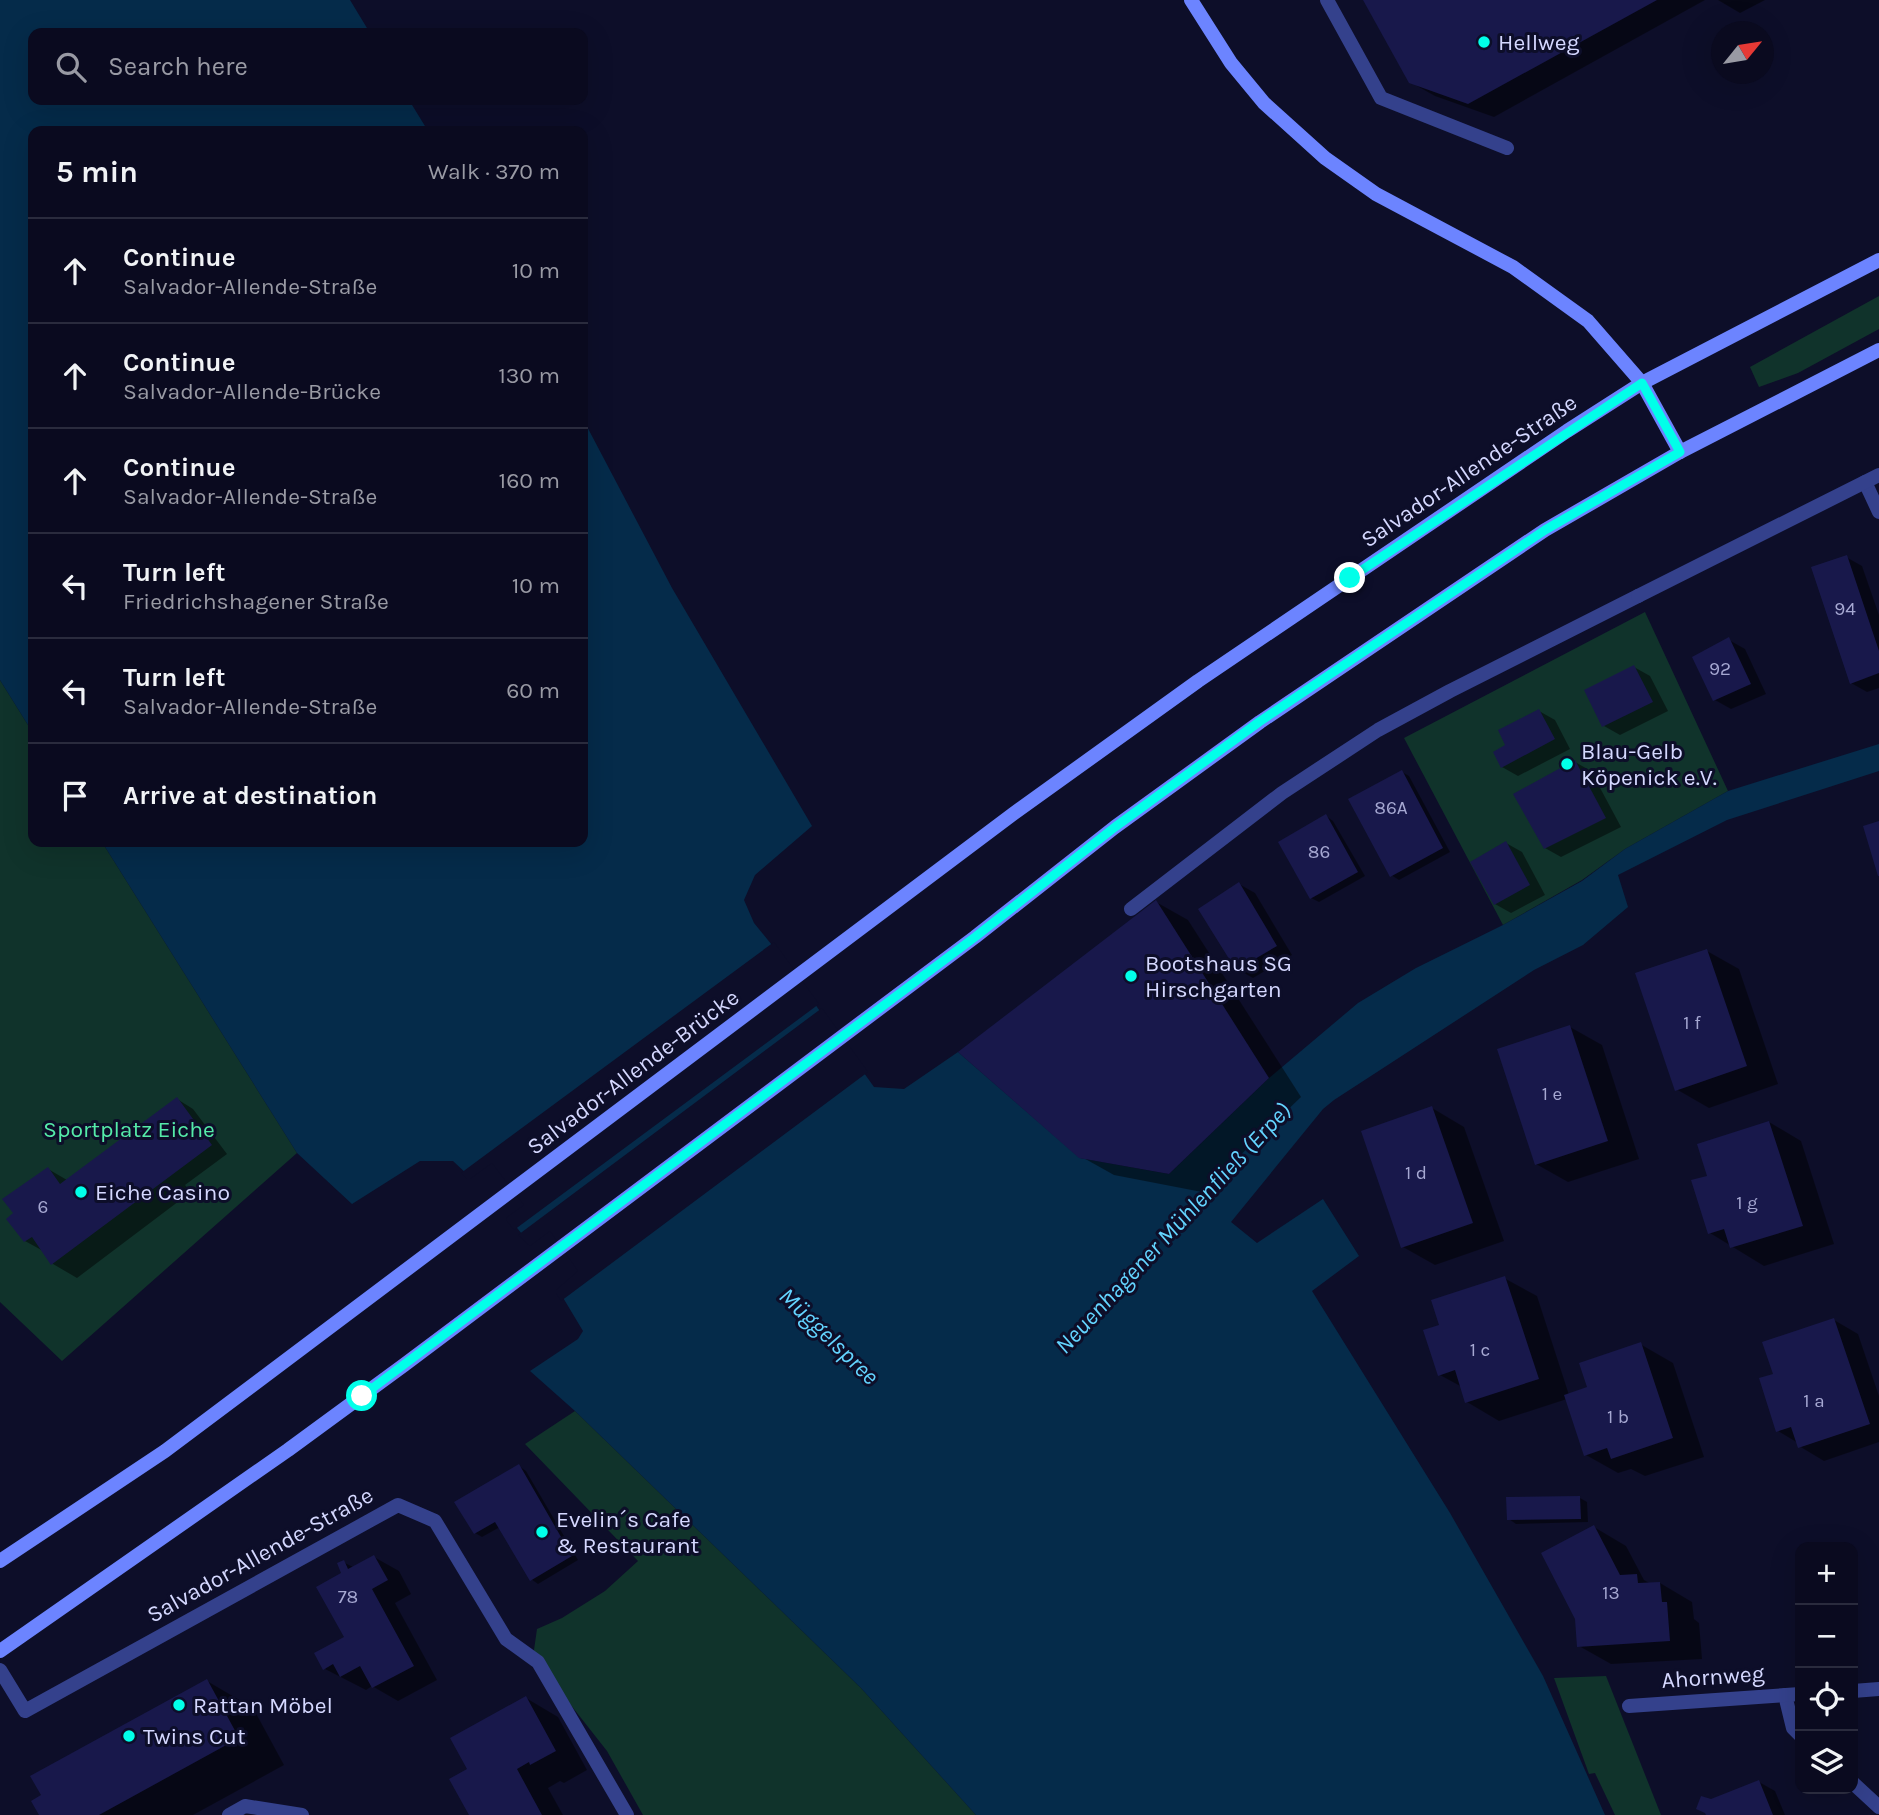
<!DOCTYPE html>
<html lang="en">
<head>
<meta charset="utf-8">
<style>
  body { margin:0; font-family:Karla,sans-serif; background:#18182c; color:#f1f3f6 }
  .controls { position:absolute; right:21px; bottom:21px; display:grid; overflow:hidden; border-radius:14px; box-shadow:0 7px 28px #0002 }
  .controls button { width:63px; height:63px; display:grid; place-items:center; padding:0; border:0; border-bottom:2px solid #2a2b3d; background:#0a0a1f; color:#f1f3f6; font:35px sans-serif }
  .compass { position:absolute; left:1711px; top:21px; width:63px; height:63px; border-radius:50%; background:#0a0a1f; box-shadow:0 7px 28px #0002; rotate:60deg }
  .stop { position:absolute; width:21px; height:21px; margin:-16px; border:5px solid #01ffe9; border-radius:50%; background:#fff }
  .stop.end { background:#01ffe9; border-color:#fff; box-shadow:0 2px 7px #0008 }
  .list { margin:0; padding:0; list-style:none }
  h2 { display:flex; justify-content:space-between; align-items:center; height:91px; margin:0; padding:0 28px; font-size:30px }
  h2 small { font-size:23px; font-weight:400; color:#999aa4 }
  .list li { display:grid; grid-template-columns:46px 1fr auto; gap:21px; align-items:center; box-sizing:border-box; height:105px; padding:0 28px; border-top:2px solid #2a2b3d }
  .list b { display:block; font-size:26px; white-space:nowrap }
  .list p { margin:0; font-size:23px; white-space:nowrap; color:#999aa4 }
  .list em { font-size:23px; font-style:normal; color:#999aa4 }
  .icon { flex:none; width:38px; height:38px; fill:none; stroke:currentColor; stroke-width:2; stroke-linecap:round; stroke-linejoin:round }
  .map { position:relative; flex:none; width:1879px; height:1815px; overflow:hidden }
  .search { position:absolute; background:#0a0a1f; box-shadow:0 7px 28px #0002; left:28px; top:28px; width:560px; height:77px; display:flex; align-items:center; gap:18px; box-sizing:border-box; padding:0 24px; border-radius:14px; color:#999aa4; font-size:26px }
  .panel { position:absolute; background:#0a0a1f; box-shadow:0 7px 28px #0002; left:28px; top:126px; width:560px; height:721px; border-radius:14px }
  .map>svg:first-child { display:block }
  .green { fill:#10332b }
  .water { fill:#052b4a }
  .pier { fill:#0d0e29 }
  .shadow { fill:#0007 }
  .building { fill:#18184b }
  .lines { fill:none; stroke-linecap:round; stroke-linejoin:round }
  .service { stroke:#34418c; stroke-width:14 }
  .minor { stroke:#34418c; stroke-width:14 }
  .secondary { stroke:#6c84ff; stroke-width:14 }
  .route { stroke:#01ffe9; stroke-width:9 }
  .poi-dot { fill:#01ffe9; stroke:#0d0e29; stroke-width:2.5 }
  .labels { text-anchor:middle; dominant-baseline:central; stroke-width:6; stroke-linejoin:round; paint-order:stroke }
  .number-label { font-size:19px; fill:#a6a8d2 }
  .poi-label { font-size:23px; fill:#d5d8ff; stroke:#0d0e29; text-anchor:start }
  .street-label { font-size:23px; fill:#d5d8ff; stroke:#0d0e29 }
  .park-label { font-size:23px; fill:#55eba9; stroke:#0d0e29 }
  .water-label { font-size:24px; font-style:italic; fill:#63d4ff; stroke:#0d0e29 }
</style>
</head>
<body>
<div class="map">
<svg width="1879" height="1815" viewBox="0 0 1879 1815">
  <rect width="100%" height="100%" fill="#0d0e29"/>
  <!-- green -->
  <g class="green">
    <path d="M 1879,296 L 1879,329 L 1798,373 L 1759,387 L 1750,367 Z"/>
    <path d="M 1645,612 L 1728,791 L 1625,849 L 1582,880 L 1503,925 L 1404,738 Z"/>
    <path d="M 0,680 L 33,733 L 33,842 L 102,842 L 297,1153 L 62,1361 L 0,1302 Z"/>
    <path d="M 575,1411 L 861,1688 L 976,1815 L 643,1815 L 607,1751 L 533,1657 L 537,1629 L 562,1618 L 605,1591 L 638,1561 L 525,1444 Z"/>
    <path d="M 1606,1676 L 1661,1815 L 1615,1815 L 1595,1773 L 1589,1774 L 1554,1678 Z"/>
  </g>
  <!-- water -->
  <g class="water">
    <path d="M 0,0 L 350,0 L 370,33 L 33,33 L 33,100 L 409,100 L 428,131 L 33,131 L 33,733 L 0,680 Z"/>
    <path d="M 583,419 L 672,588 L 812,826 L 755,875 L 744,900 L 754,923 L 780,955 L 874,1087 L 904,1089 L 958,1052 L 1080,1158 L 1169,1174 L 1269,1078 L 1358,1003 L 1416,968 L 1503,925 L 1582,881 L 1625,849 L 1728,791 L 1879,744 L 1879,771 L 1727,820 L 1618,875 L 1628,907 L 1583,945 L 1534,970 L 1334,1100 L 1323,1109 L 1231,1222 L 1257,1243 L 1323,1199 L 1359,1256 L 1312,1291 L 1450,1513 L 1543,1676 L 1605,1815 L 976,1815 L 861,1688 L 575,1411 L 530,1371 L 578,1339 L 583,1331 L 559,1291 L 583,1271 L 550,1227 L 529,1243 L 510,1219 L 529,1206 L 493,1159 L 469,1176 L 453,1161 L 420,1161 L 352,1204 L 297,1153 L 102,842 L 583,842 Z"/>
  </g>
  <!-- pier -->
  <g class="pier">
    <path d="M 774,942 L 819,1004 L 514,1230 L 507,1221 L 506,1218 L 524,1205 L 492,1163 L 470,1179 L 467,1179 L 461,1173 Z"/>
    <path d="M 822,1008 L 868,1072 L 561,1301 L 556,1293 L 556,1290 L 578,1271 L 550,1231 L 530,1246 L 518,1235 Z"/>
  </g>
  <!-- shadow -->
  <g class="shadow">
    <path d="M 1365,0 L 1705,0 L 1494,117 L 1435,96 L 1410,82 Z"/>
    <path d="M 1718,0 L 1765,0 L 1740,13 Z"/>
    <path d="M 1846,557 L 1862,566 L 1879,615 L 1879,688 L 1867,692 L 1851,683 Z"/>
    <path d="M 1729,640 L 1745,649 L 1766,694 L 1731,709 L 1715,700 Z"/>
    <path d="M 1634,667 L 1650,676 L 1668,711 L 1620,735 L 1604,726 Z"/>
    <path d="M 1539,711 L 1555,720 L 1570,749 L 1518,776 L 1502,767 L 1507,745 Z"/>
    <path d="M 1575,762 L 1591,771 L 1621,827 L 1561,857 L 1545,848 Z"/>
    <path d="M 1402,772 L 1409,776 L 1450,852 L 1399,880 L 1391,875 Z"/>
    <path d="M 1326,816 L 1333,821 L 1365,876 L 1319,902 L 1311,898 Z"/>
    <path d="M 1506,843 L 1522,852 L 1545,895 L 1511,913 L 1495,904 Z"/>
    <path d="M 1239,884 L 1255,893 L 1292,955 L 1253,978 L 1237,969 Z"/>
    <path d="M 1156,902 L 1188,920 L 1301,1097 L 1202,1192 L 1114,1175 L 1080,1156 Z"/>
    <path d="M 1707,951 L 1739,969 L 1778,1084 L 1709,1108 L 1676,1089 Z"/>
    <path d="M 1570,1027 L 1602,1045 L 1639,1159 L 1568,1182 L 1536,1164 Z"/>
    <path d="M 177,1099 L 193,1109 L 227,1154 L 185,1185 L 191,1192 L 77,1278 L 53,1264 L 45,1252 L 25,1241 L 48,1169 L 67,1180 Z"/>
    <path d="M 1432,1108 L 1464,1127 L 1504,1241 L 1435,1265 L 1403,1247 Z"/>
    <path d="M 1769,1122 L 1801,1141 L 1834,1244 L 1764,1266 L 1710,1233 L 1709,1177 Z"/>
    <path d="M 1504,1278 L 1537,1296 L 1569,1395 L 1589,1388 L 1640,1344 L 1673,1363 L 1704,1457 L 1645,1476 L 1631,1469 L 1618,1473 L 1586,1455 L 1567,1399 L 1499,1421 L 1467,1402 L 1462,1387 L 1440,1375 L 1442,1326 Z"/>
    <path d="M 1834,1320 L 1858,1334 L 1879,1396 L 1879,1442 L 1824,1461 L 1799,1446 L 1798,1443 L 1778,1431 L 1775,1375 Z"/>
    <path d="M 519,1466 L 526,1471 L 578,1560 L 538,1584 L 531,1579 L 500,1527 L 482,1537 L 475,1533 Z"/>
    <path d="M 1580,1498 L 1587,1502 L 1588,1522 L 1516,1524 L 1509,1519 Z"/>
    <path d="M 1594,1527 L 1626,1546 L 1644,1580 L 1651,1584 L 1660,1583 L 1692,1602 L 1694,1619 L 1699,1623 L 1702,1659 L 1611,1664 L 1579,1646 Z"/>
    <path d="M 374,1557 L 399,1571 L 411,1594 L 395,1603 L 437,1680 L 398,1701 L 372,1686 L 366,1690 L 325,1669 L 346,1637 L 343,1562 L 355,1568 Z"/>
    <path d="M 207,1681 L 253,1708 L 284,1765 L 193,1815 L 41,1815 Z"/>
    <path d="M 526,1698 L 558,1717 L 587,1770 L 564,1783 L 560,1781 L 548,1788 L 563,1815 L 471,1815 L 470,1770 Z"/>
    <path d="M 1759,1782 L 1775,1791 L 1785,1815 L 1708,1815 L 1711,1801 Z"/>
  </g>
  <!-- building -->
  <g class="building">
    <path d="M 1363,0 L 1657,0 L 1468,104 L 1409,83 Z"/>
    <path d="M 1847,555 L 1879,651 L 1879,673 L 1850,684 L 1811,567 Z"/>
    <path d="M 1729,637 L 1751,684 L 1713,701 L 1692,657 Z"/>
    <path d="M 1634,665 L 1653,702 L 1602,727 L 1584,690 Z"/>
    <path d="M 1539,709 L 1555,739 L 1501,768 L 1493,752 L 1505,745 L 1498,730 Z"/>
    <path d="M 1575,760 L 1606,818 L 1544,849 L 1513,794 Z"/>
    <path d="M 1402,770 L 1443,848 L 1390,877 L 1348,799 Z"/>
    <path d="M 1326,814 L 1358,872 L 1310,899 L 1278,842 Z"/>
    <path d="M 1879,821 L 1879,876 L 1878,876 L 1863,826 Z"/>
    <path d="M 1506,841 L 1530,885 L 1494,905 L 1470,862 Z"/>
    <path d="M 1239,882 L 1277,946 L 1236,970 L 1198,909 Z"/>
    <path d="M 1156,900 L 1269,1078 L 1169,1174 L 1079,1158 L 958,1052 Z"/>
    <path d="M 1707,949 L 1747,1066 L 1675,1091 L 1635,973 Z"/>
    <path d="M 1570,1025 L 1608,1141 L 1535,1165 L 1497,1049 Z"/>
    <path d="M 177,1097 L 212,1145 L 51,1265 L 32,1237 L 24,1242 L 6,1219 L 13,1213 L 2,1199 L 48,1167 L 60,1184 Z"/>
    <path d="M 1432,1106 L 1473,1223 L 1401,1248 L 1361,1131 Z"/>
    <path d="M 1769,1121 L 1803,1226 L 1730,1248 L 1724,1229 L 1708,1234 L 1691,1180 L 1707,1176 L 1697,1144 Z"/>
    <path d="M 1505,1276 L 1539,1379 L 1465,1403 L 1455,1370 L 1438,1376 L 1423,1330 L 1439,1325 L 1431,1300 Z"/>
    <path d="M 1834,1318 L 1870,1424 L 1798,1448 L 1791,1427 L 1776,1432 L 1759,1378 L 1773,1374 L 1762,1342 Z"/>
    <path d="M 1641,1342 L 1673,1438 L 1611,1459 L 1607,1448 L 1584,1456 L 1564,1395 L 1587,1387 L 1579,1363 Z"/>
    <path d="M 519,1464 L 572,1556 L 530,1581 L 495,1522 L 474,1534 L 454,1502 Z"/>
    <path d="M 1580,1496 L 1581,1519 L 1507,1520 L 1506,1497 Z"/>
    <path d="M 1594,1525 L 1620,1575 L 1637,1574 L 1638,1583 L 1660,1582 L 1662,1602 L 1667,1602 L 1670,1641 L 1577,1647 L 1575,1619 L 1541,1553 Z"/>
    <path d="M 374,1555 L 388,1580 L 372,1589 L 414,1666 L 372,1688 L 360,1666 L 340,1677 L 333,1664 L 323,1670 L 314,1653 L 344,1637 L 316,1587 L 341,1573 L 337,1563 L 344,1560 L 348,1569 Z"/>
    <path d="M 207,1679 L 239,1738 L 99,1815 L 39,1815 L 31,1801 L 41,1795 L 30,1776 Z"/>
    <path d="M 526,1696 L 556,1751 L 530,1765 L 529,1762 L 517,1769 L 542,1815 L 469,1815 L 449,1779 L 467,1769 L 450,1738 Z"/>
    <path d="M 1759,1780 L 1773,1815 L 1706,1815 L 1705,1813 L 1696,1809 L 1701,1796 L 1711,1799 Z"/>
  </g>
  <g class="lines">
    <!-- service -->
    <g class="service">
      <path d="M 1327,0 L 1381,98 L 1507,148"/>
      <path d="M 1865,482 L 1879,512"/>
      <path d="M 1131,909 L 1282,793 L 1378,730 L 1450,691 L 1638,596"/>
      <path d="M 0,1670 L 25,1711 L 398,1505 L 435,1521 L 506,1639 L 538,1662 L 627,1815"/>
      <path d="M 229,1815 L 245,1806 L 302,1815"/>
    </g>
    <!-- minor -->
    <g class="minor">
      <path d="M 1638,596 L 1879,475"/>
      <path d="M 1853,1691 L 1879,1689"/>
      <path d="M 1785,1695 L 1793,1728 L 1800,1735"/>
      <path d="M 1629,1706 L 1800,1694"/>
      <path d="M 1853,1783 L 1879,1807"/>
    </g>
    <!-- secondary -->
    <g class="secondary">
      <path d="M 1191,0 L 1231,63 L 1264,103 L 1325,158 L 1376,194 L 1513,267 L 1588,321 L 1642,383 L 1680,452"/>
      <path d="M 0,1561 L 165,1451 L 1013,814 L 1198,681 L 1567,431 L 1642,383 L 1879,260"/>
      <path d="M 0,1651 L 288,1450 L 404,1365 L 975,937 L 1115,827 L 1260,722 L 1545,530 L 1680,452 L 1879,350"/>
    </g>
  </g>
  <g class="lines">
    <!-- route -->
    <path class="route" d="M 362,1396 L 975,937 L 1115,827 L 1259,722 L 1545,530 L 1680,452 L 1642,383 L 1350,578"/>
  </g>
  <!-- markers -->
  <g class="poi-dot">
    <circle cx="1484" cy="42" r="7"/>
    <circle cx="1567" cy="764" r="7"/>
    <circle cx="1131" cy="976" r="7"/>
    <circle cx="81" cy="1192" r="7"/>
    <circle cx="542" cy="1532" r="7"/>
    <circle cx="179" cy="1705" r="7"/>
    <circle cx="129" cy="1736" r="7"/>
  </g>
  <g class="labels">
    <!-- number labels -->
    <g class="number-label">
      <text x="1845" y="609">94</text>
      <text x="1720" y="669">92</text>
      <text x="1391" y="808">86A</text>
      <text x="1319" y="852">86</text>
      <text x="1692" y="1023">1 f</text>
      <text x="1552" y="1094">1 e</text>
      <text x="1416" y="1173">1 d</text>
      <text x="1747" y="1203">1 g</text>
      <text x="43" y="1207">6</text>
      <text x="1480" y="1350">1 c</text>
      <text x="1814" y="1401">1 a</text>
      <text x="1618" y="1417">1 b</text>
      <text x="1611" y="1593">13</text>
      <text x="348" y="1597">78</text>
    </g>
    <!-- poi labels -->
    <g class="poi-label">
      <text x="1498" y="42">Hellweg</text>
      <text x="1581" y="751">Blau-Gelb<tspan x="1581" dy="26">Köpenick e.V.</tspan></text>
      <text x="1145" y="963">Bootshaus SG<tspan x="1145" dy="26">Hirschgarten</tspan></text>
      <text x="95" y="1192">Eiche Casino</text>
      <text x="556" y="1519">Evelin´s Cafe<tspan x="556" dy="26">&amp; Restaurant</tspan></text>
      <text x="193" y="1705">Rattan Möbel</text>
      <text x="143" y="1736">Twins Cut</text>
    </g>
    <!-- street labels -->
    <g class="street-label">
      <text transform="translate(1469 471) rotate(-34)">Salvador-Allende-Straße</text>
      <text transform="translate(633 1072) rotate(-37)">Salvador-Allende-Brücke</text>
      <text transform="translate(260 1555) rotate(-29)">Salvador-Allende-Straße</text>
      <text transform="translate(1713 1677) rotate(-4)">Ahornweg</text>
    </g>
    <!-- park labels -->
    <g class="park-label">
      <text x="129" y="1129">Sportplatz Eiche</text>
    </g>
    <!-- water labels -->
    <g class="water-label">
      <text transform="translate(1173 1228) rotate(-47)">Neuenhagener Mühlenfließ (Erpe)</text>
      <text transform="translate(829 1336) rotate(44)">Müggelspree</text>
    </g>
  </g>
</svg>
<div class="controls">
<button>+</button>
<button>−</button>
<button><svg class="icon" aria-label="locate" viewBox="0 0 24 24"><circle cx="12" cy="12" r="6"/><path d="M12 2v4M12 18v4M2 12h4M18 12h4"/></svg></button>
<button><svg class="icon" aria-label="layers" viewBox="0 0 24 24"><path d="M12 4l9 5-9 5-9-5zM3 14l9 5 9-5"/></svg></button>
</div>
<svg class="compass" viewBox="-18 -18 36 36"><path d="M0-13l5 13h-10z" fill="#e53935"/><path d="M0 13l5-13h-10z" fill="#999aa4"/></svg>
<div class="stop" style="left:362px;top:1396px"></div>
<div class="stop end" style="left:1350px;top:578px"></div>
<div class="search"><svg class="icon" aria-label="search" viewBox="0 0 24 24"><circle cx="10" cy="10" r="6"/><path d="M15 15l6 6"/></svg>Search here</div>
<section class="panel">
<h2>5 min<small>Walk · 370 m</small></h2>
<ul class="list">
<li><svg class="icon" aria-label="ahead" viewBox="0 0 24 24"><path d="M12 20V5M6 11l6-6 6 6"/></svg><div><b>Continue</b><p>Salvador-Allende-Straße</p></div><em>10 m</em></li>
<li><svg class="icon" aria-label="ahead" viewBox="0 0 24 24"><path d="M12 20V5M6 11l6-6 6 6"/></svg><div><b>Continue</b><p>Salvador-Allende-Brücke</p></div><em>130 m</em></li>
<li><svg class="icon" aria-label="ahead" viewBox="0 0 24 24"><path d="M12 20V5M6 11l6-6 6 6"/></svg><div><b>Continue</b><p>Salvador-Allende-Straße</p></div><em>160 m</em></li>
<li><svg class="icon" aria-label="left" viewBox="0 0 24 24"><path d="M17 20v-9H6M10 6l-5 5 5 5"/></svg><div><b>Turn left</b><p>Friedrichshagener Straße</p></div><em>10 m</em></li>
<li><svg class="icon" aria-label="left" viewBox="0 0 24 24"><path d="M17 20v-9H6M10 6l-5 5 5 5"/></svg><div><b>Turn left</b><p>Salvador-Allende-Straße</p></div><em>60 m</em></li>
<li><svg class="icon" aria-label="arrive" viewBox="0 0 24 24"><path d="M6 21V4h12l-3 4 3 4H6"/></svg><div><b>Arrive at destination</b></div></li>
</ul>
</section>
</div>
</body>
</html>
